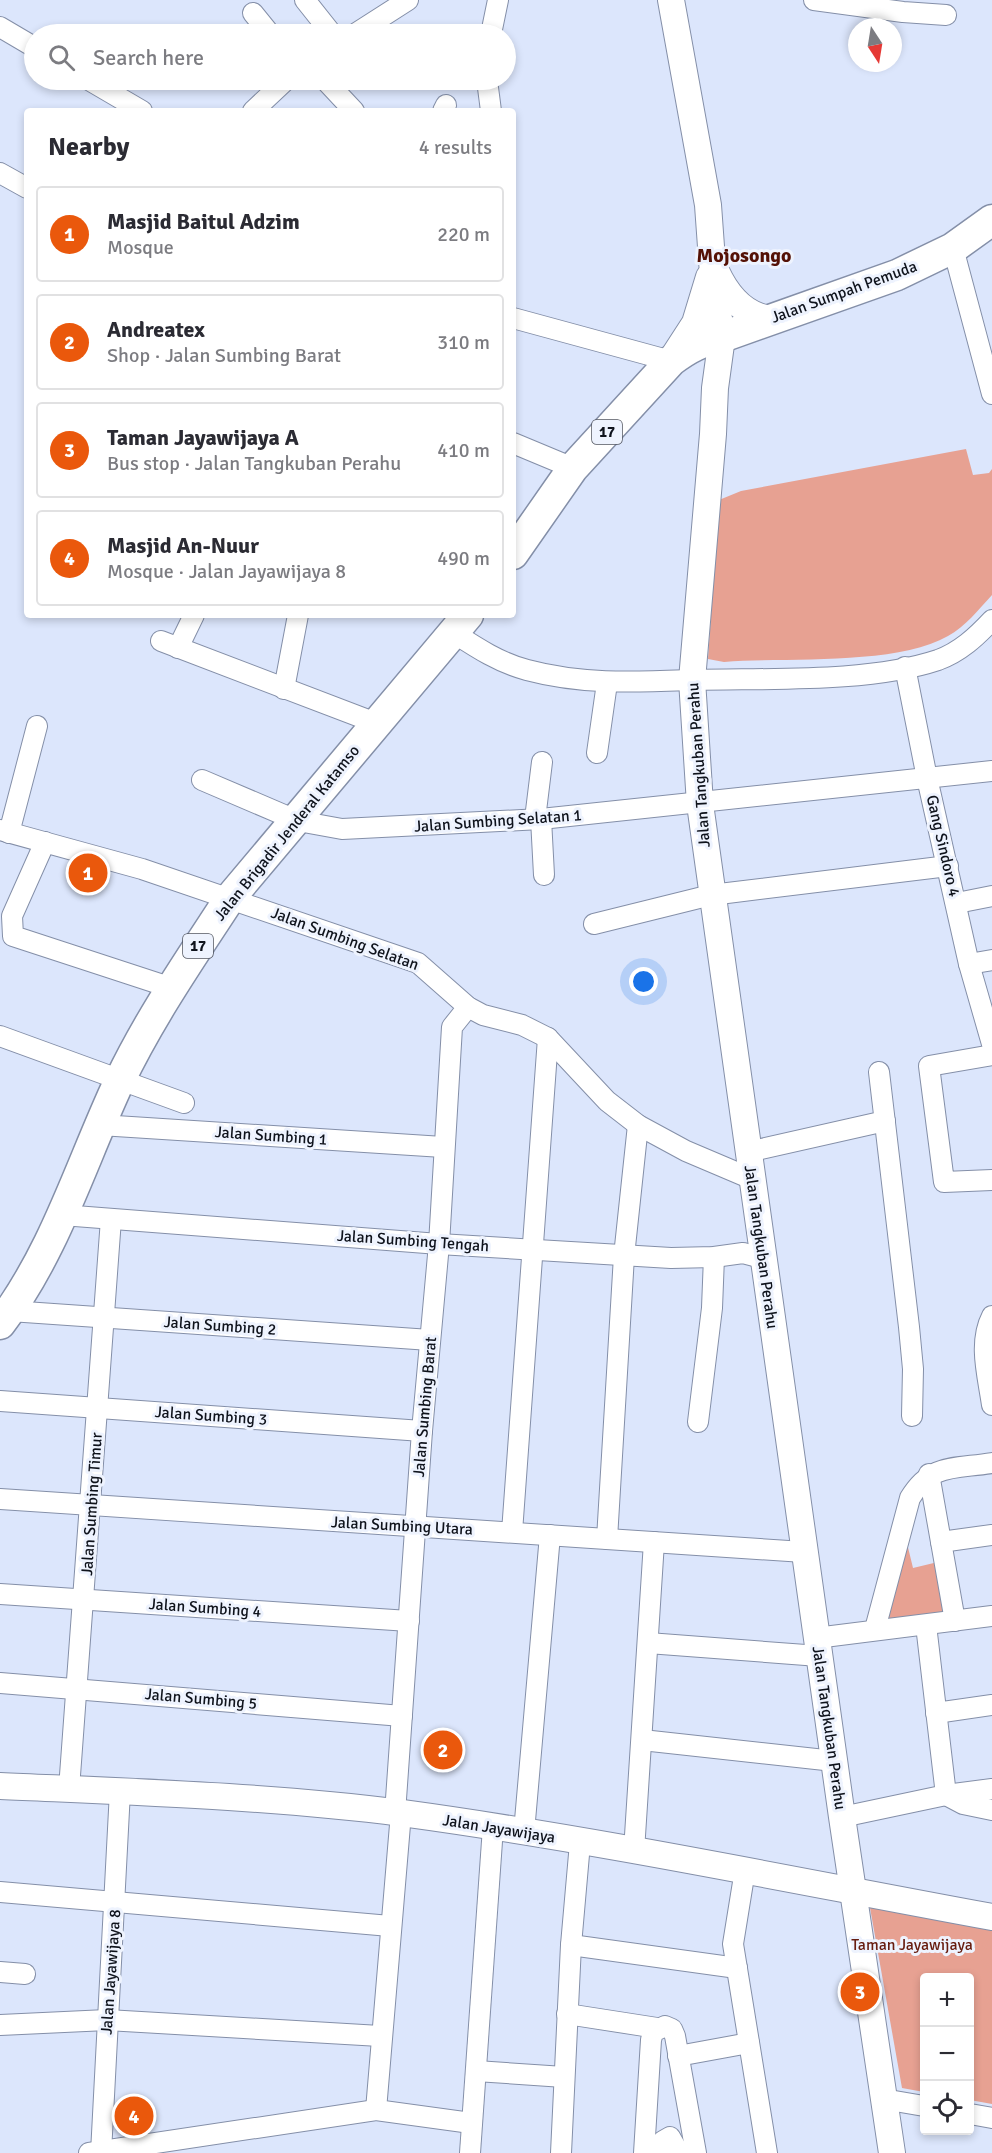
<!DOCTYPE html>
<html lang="en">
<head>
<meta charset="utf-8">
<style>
  body { margin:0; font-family:Signika,sans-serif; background:#f2f2f3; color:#2b2b33 }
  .controls { position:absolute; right:18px; bottom:18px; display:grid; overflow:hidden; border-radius:6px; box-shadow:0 3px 9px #0003 }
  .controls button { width:54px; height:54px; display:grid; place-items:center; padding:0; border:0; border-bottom:2px solid #e1e1e2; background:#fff; color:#2b2b33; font:30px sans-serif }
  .compass { position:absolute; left:848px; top:18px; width:54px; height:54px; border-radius:50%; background:#fff; box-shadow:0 3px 9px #0003; rotate:168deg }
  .you { position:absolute; left:644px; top:982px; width:21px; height:21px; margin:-15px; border:4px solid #fff; border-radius:50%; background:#1a73e8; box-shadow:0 0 0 9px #1a73e833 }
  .badge { display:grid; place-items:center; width:39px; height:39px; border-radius:50%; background:#ea580c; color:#fff; font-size:20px; font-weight:700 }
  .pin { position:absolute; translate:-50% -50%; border:3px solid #fff; box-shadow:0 2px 6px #0006 }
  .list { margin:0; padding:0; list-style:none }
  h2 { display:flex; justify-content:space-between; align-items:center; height:78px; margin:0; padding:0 24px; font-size:26px }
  h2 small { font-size:20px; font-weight:400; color:#7c7c81 }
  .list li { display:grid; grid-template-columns:39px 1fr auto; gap:18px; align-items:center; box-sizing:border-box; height:96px; margin:0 12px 12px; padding:0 12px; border:2px solid #e1e1e2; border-radius:6px }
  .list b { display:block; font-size:22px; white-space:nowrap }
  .list p { margin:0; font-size:20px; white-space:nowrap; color:#7c7c81 }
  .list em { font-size:20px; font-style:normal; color:#7c7c81 }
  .icon { flex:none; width:33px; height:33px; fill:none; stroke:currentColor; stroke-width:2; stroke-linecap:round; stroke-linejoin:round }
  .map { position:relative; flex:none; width:992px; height:2153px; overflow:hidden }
  .search { position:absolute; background:#fff; box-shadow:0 3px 9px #0003; left:24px; top:24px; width:492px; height:66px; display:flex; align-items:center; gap:15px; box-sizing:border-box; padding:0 21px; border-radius:33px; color:#7c7c81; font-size:22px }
  .panel { position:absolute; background:#fff; box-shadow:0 3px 9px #0003; left:24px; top:108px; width:492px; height:510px; border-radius:6px }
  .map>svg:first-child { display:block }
  .green { fill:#e7a192 }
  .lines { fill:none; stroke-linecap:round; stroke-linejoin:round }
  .minor-casing { stroke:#848fa8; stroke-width:22 }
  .major-casing { stroke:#848fa8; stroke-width:28 }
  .highway-casing { stroke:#848fa8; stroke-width:33 }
  .minor { stroke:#fff; stroke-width:20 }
  .major { stroke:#fff; stroke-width:26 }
  .highway { stroke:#fff; stroke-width:30 }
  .labels { text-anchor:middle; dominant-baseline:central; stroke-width:6; stroke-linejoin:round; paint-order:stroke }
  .shield { fill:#eef3fe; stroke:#525660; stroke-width:1.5 }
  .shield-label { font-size:15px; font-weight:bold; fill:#0f131c }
  .street-label { font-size:16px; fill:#0f131c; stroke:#eef3fe }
  .park-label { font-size:16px; fill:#671c0f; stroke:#eef3fe }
  .quarter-label { font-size:20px; font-weight:bold; fill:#541106; stroke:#eef3fe }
</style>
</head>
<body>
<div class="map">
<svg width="992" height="2153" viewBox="0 0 992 2153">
  <rect width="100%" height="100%" fill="#dce6fc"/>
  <!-- green -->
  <g class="green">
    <path d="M 966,449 L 973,475 L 989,473 L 992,469 L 992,595 C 979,609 965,627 948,636 C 896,666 786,657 724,662 L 708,659 L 719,500 L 741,491 Z"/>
    <path d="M 905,1535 L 913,1568 L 938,1562 L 949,1616 L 881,1624 Z"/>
    <path d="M 869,1902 L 992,1924 L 992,2104 L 970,2100 L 970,1978 L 924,1978 L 924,2092 L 902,2088 Z"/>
  </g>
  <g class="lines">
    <defs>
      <g id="minor">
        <path d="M 305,0 L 332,34"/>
        <path d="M 814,0 L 903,12 L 946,15"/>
        <path d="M 253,13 L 270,34"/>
        <path d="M 0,27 L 34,47"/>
        <path d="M 355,34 L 408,0"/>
        <path d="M 491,34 L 498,0"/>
        <path d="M 89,80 L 142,111"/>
        <path d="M 325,80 L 354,111"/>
        <path d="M 487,80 L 491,111"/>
        <path d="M 253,111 L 286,80"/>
        <path d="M 443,111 L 446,105"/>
        <path d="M 0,173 L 27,188"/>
        <path d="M 953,248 L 992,394"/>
        <path d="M 513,318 L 671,361"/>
        <path d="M 513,443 L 573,468"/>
        <path d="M 454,633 C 477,648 500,663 527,670 C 583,685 637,682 694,680 C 767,678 869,683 938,660 C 960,652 976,637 992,620"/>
        <path d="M 161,641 L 376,723"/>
        <path d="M 178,648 L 194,615"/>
        <path d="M 905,667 L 927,778 L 969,964 L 992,1044"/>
        <path d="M 284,689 L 298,615"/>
        <path d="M 597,753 L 607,683"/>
        <path d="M 202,780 L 298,821 L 342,829 L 541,819 L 992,771"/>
        <path d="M 535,819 L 542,762"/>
        <path d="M 541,819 L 544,875"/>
        <path d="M 0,830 L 142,869 L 418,963 L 468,1007 L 483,1015 L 522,1025 L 548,1038 L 607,1101 L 638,1125 L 686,1151 L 752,1179"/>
        <path d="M 9,833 L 37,726"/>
        <path d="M 45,842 L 12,916 L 13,936 L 172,988"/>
        <path d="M 957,903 L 992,896"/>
        <path d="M 594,924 L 711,895 L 948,866"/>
        <path d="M 969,964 L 992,960"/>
        <path d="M 0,1036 L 184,1103"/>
        <path d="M 992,1055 L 929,1066 L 944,1182 L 992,1180"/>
        <path d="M 879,1072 L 909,1327 L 913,1369 L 912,1416"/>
        <path d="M 100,1125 L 443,1147"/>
        <path d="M 748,1152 L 885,1121"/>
        <path d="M 62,1215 L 439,1244 L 671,1258 L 714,1257 L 743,1253 L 762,1258"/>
        <path d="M 10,1311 L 430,1340"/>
        <path d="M 992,1316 C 978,1343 988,1376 992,1405"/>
        <path d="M 0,1401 L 422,1431"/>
        <path d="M 698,1422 L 712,1308 L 714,1257"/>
        <path d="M 929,1474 L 955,1621"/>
        <path d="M 0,1499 L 804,1552"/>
        <path d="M 512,1532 L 548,1038"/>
        <path d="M 607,1539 L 624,1256 L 638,1125"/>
        <path d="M 941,1542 L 992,1535"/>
        <path d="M 0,1594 L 409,1621"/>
        <path d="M 926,1625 L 946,1795 L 963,1804 L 992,1810"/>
        <path d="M 875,1629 L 910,1498 C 931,1463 955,1469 992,1463"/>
        <path d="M 816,1638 L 992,1616"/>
        <path d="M 648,1643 L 819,1656"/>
        <path d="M 0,1683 L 402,1716"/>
        <path d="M 936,1713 L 992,1705"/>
        <path d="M 642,1740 L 834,1761"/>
        <path d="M 69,1789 L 111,1219"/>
        <path d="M 395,1813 L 422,1431 L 439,1244 L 452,1027 L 468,1007"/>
        <path d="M 842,1817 L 946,1795 L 992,1789"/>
        <path d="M 524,1832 L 550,1535"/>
        <path d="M 634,1851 L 654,1542"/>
        <path d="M 745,1870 L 733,1944 L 767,2153"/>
        <path d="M 0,1892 L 390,1926"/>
        <path d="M 571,1945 L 737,1968"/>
        <path d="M 0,1972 L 25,1974"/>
        <path d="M 567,2014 L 657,2028"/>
        <path d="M 0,2025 L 107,2020 L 380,2036"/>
        <path d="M 678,2056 L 749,2043"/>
        <path d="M 476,2071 L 564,2077"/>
        <path d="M 883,2099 L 924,2106"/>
        <path d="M 376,2110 L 401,1813"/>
        <path d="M 970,2114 L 992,2118"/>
        <path d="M 89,2153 L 376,2110 L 471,2123"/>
        <path d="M 101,2153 L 120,1791"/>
        <path d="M 470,2153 L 493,1827"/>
        <path d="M 561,2153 L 571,1945 L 580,1843"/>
        <path d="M 644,2153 L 651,2040 L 653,2032 L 665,2026 L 672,2029 L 675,2036 L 696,2153"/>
        <path d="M 662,2153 L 663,2141 L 670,2137 L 679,2153"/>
      </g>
      <g id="major">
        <path d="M 671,0 L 708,205 L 714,288 L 722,337 L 715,388 L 713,434 L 692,680 L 700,804 L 842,1817 L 892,2153"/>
        <path d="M 716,271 C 727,295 744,316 771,319"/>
        <path d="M 671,360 L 695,323 L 709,277"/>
        <path d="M 0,1786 C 134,1792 269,1796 402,1813 C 600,1840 796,1881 992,1917"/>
      </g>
      <g id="highway">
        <path d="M 513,554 L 573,468 L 671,361 C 688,348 702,341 722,337 L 897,275 L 953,248 L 992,220"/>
        <path d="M 0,1324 C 55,1252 81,1163 119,1082 C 150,1017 191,958 230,898 L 468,615"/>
      </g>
    </defs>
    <!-- minor casing -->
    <use href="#minor" class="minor-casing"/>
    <!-- major casing -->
    <use href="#major" class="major-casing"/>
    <!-- highway casing -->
    <use href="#highway" class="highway-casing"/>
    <!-- minor -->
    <use href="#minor" class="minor"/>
    <!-- major -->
    <use href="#major" class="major"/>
    <!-- highway -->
    <use href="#highway" class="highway"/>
  </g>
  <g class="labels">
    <!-- shield labels -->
    <g class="shield">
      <rect x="592" y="420" width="30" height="24" rx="4.5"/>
      <rect x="183" y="934" width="30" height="24" rx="4.5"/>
    </g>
    <g class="shield-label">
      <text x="607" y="432">17</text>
      <text x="198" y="946">17</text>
    </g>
    <!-- street labels -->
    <g class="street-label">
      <text transform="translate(844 292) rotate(-20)">Jalan Sumpah Pemuda</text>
      <text transform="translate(699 765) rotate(-94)">Jalan Tangkuban Perahu</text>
      <text transform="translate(498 821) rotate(-4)">Jalan Sumbing Selatan 1</text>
      <text transform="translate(287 833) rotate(-51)">Jalan Brigadir Jenderal Katamso</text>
      <text transform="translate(943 846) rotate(77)">Gang Sindoro 4</text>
      <text transform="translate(345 939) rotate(20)">Jalan Sumbing Selatan</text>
      <text transform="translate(271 1136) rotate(4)">Jalan Sumbing 1</text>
      <text transform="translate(413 1241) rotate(4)">Jalan Sumbing Tengah</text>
      <text transform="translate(761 1247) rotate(82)">Jalan Tangkuban Perahu</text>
      <text transform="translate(220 1326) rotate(4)">Jalan Sumbing 2</text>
      <text transform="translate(425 1407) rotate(-85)">Jalan Sumbing Barat</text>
      <text transform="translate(211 1416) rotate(4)">Jalan Sumbing 3</text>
      <text transform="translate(92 1504) rotate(-86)">Jalan Sumbing Timur</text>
      <text transform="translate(402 1526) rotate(3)">Jalan Sumbing Utara</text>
      <text transform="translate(205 1608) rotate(4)">Jalan Sumbing 4</text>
      <text transform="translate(201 1699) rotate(5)">Jalan Sumbing 5</text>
      <text transform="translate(829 1728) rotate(82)">Jalan Tangkuban Perahu</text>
      <text transform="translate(499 1829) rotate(9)">Jalan Jayawijaya</text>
      <text transform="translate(111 1972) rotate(-86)">Jalan Jayawijaya 8</text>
    </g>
    <!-- park labels -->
    <g class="park-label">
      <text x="912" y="1945">Taman Jayawijaya</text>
    </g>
    <!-- quarter labels -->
    <g class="quarter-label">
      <text x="744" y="255">Mojosongo</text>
    </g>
  </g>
</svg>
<div class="controls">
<button>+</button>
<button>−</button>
<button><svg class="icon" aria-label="locate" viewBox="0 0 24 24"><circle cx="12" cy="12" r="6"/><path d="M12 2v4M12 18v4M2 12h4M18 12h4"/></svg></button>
</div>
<svg class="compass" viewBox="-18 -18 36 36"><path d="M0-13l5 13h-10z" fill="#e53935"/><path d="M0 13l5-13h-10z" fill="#7c7c81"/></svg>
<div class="you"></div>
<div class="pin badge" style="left:88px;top:873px">1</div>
<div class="pin badge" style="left:443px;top:1750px">2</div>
<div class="pin badge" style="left:860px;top:1992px">3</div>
<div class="pin badge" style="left:134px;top:2116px">4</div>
<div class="search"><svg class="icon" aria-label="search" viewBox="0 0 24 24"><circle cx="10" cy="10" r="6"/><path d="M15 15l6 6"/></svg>Search here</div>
<section class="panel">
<h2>Nearby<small>4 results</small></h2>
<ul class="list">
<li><span class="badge">1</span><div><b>Masjid Baitul Adzim</b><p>Mosque</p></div><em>220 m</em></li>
<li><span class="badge">2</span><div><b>Andreatex</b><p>Shop · Jalan Sumbing Barat</p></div><em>310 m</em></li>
<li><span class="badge">3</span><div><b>Taman Jayawijaya A</b><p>Bus stop · Jalan Tangkuban Perahu</p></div><em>410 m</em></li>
<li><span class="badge">4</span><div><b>Masjid An-Nuur</b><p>Mosque · Jalan Jayawijaya 8</p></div><em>490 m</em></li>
</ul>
</section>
</div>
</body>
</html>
